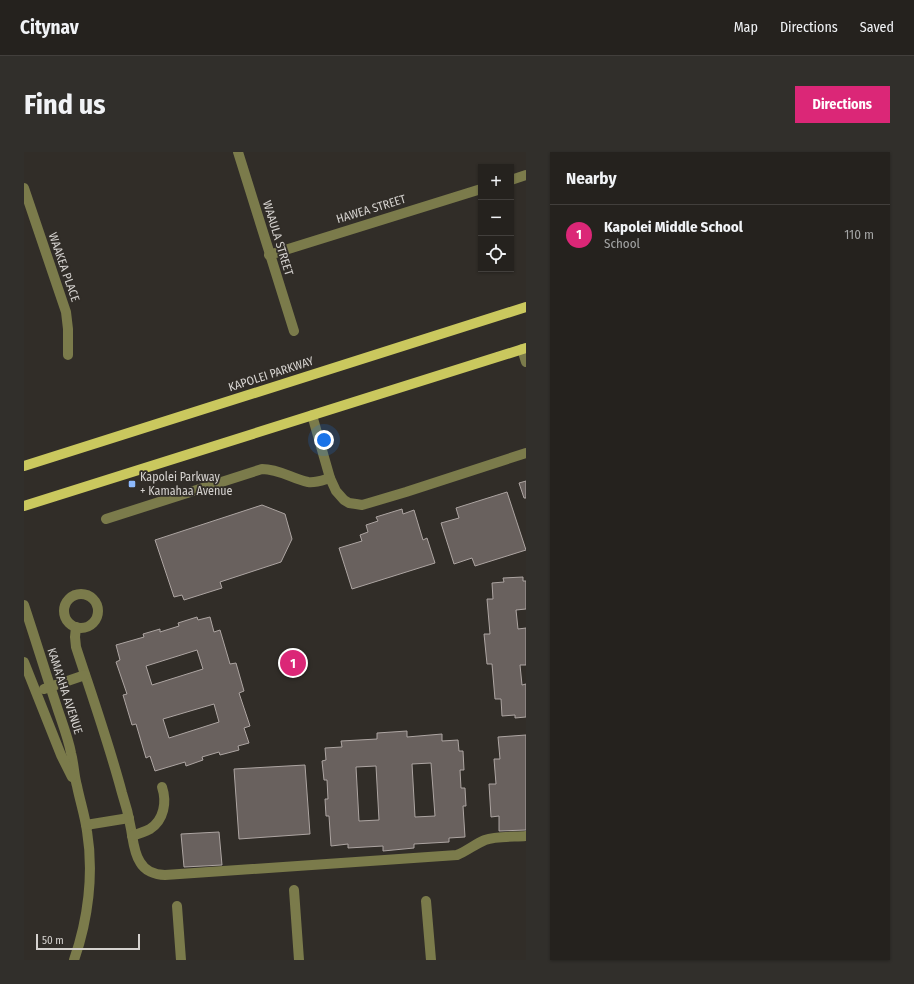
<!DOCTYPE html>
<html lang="en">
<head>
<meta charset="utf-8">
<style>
  body { margin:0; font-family:"Fira Sans Condensed",sans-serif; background:#312f2b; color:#f1f3f6 }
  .controls { position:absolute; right:12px; top:12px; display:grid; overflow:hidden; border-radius:0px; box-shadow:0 1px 3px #0004 }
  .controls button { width:36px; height:36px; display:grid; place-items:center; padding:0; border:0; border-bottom:1px solid #423f3c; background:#25221e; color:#f1f3f6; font:20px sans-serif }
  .scale { position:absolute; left:12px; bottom:10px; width:104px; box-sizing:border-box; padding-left:4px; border:2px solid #d5d2cf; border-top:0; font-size:11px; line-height:14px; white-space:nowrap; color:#d5d2cf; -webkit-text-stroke:3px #312d28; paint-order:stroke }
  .you { position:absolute; left:300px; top:288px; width:14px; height:14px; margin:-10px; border:3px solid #fff; border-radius:50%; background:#1a73e8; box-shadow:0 0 0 6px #1a73e833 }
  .badge { display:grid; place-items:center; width:26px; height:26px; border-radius:50%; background:#db2777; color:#fff; font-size:13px; font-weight:700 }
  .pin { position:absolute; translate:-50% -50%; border:2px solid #fff; box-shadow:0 1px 4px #0006 }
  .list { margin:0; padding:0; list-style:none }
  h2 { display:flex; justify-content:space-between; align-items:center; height:52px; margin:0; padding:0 16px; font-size:17px }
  h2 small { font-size:13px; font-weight:400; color:#a3a4a4 }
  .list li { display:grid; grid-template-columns:26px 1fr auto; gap:12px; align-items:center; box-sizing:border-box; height:60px; padding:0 16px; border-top:1px solid #423f3c }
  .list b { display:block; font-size:15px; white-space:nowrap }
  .list p { margin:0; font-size:13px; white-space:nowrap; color:#a3a4a4 }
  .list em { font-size:13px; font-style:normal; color:#a3a4a4 }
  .icon { flex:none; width:22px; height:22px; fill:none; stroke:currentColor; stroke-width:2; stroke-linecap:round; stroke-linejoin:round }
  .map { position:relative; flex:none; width:502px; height:808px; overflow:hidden; border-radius:0px }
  header { display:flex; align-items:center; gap:24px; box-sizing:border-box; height:56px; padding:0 20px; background:#25221e; border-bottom:1px solid #423f3c }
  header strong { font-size:19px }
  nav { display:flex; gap:22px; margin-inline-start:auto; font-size:14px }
  .intro { display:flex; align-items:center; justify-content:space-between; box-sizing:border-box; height:96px; padding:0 24px }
  h1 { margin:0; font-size:28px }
  .button { padding:10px 18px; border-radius:0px; background:#db2777; color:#fff; font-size:14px; font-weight:700 }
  main { display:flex; gap:24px; padding:0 24px }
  aside { flex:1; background:#25221e; border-radius:0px; box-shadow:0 1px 3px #0004 }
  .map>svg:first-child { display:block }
  .building { fill:#69615e; stroke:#ada5a2; fill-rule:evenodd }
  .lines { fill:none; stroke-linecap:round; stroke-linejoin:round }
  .minor { stroke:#7b7b4b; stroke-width:10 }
  .major { stroke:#cac85e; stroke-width:10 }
  .poi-dot { fill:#8db9fc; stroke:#312d28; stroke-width:1.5 }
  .labels { text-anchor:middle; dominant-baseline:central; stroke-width:3.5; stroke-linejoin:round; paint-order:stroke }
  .street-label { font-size:12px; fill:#d5d2cf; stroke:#312d28 }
  .poi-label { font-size:12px; fill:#d5d2cf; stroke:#312d28; text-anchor:start }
</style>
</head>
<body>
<header>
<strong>Citynav</strong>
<nav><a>Map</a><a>Directions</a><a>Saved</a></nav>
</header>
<div class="intro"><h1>Find us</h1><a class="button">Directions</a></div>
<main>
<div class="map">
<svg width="502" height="808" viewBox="0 0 502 808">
  <rect width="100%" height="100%" fill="#312d28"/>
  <!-- building -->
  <g class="building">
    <path d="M 502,329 L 502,346 L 500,346 L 495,331 Z"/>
    <path d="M 483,340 L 502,398 L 451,414 L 448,406 L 430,412 L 417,371 L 435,366 L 432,356 Z"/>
    <path d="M 238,353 L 261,362 L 268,387 L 257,410 L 196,430 L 198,436 L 160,448 L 158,443 L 150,445 L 131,388 Z"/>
    <path d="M 378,357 L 379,362 L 390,358 L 399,388 L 403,386 L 411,411 L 328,437 L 315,396 L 338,389 L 336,383 L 344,380 L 342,373 L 354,369 L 352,365 Z"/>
    <path d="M 499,425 L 499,429 L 502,429 L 502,457 L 492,458 L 494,477 L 502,476 L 502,513 L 496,513 L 498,533 L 502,532 L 502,565 L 491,566 L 491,563 L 478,564 L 477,547 L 471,547 L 468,512 L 463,512 L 460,482 L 466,482 L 463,447 L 469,447 L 468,431 L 480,430 L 479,426 Z"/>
    <path d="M 173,465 L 174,468 L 186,465 L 190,480 L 196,478 L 206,512 L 212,511 L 220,539 L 215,541 L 226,574 L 220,576 L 225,591 L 214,594 L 215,598 L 196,603 L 195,600 L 178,605 L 179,608 L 162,614 L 161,610 L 131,619 L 126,604 L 122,606 L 112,572 L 108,573 L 99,543 L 103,542 L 92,510 L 96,508 L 92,493 L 120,485 L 119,482 L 136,477 L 136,480 L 155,474 L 154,471 ZM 173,498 L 179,517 L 128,533 L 122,514 ZM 190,552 L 195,570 L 145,586 L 139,567 Z"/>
    <path d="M 383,579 L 383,585 L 418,582 L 418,589 L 434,588 L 435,599 L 439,599 L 440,618 L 436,618 L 437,636 L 441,636 L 442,654 L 439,654 L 441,685 L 425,686 L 425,690 L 390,692 L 390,696 L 359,699 L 359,694 L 324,696 L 324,692 L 307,694 L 305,664 L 302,664 L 301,647 L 304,647 L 303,628 L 300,628 L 298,609 L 302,608 L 301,596 L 318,595 L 317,589 L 353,587 L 353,581 ZM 407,611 L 411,664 L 391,665 L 388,612 ZM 352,614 L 355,668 L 335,669 L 332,615 Z"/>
    <path d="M 502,583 L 502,678 L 475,679 L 475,664 L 467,665 L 465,632 L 472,632 L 470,607 L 476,607 L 474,585 Z"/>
    <path d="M 281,613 L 286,682 L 215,687 L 210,617 Z"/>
    <path d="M 195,680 L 198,713 L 160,715 L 157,682 Z"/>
  </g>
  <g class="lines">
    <!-- minor -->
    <g class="minor">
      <path d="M 214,0 L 270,179"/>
      <path d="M 487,28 L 502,23"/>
      <path d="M 0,36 L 42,160 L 44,177 L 44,203"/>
      <path d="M 245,103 L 457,37"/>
      <path d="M 498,197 L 502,210"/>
      <path d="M 288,263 L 306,326 L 312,339 L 320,348 L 325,351 L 332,352 L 338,353 L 345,351 L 382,340 L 502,301"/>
      <path d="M 82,367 L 238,317 C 256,317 268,327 284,330 C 292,331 299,328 306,326"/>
      <circle cx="57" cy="459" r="17"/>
      <path d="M 0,453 C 11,486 21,519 32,552 C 37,568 44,585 47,601 C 50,612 50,624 53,634 C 56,649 61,664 63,679 C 70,722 64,768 50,808"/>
      <path d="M 52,475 L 51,485 L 52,495 C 68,544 85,592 98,641 C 102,653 105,665 107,677 C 109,688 110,701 116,710 C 121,719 131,723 141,723 L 433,703 C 443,699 451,692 461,688 C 472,684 490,685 502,684"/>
      <path d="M 0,510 L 37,603 L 48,625"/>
      <path d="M 20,537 L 61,523"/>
      <path d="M 62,673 L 105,666"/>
      <path d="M 108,684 C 114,682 120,680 126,677 C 140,668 143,650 138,635"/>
      <path d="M 270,738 L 275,808"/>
      <path d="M 402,749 L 407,808"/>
      <path d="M 153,754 L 157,808"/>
    </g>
    <!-- major -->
    <g class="major">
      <path d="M 0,314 L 502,155"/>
      <path d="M 0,354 L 502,196"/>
    </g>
  </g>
  <!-- markers -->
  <rect class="poi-dot" x="104" y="328" width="8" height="8" rx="2"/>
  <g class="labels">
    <!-- street labels -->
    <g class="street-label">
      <text transform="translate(347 57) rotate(-17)">HAWEA STREET</text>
      <text transform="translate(254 86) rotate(73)">WAAULA STREET</text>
      <text transform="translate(40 115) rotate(71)">WAAKEA PLACE</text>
      <text transform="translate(247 222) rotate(-18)">KAPOLEI PARKWAY</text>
      <text transform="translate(41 539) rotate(72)">KAMA'AHA AVENUE</text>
    </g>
    <!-- poi labels -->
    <g class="poi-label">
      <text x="116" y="325">Kapolei Parkway<tspan x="116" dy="14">+ Kamahaa Avenue</tspan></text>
    </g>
  </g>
</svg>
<div class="controls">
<button>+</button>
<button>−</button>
<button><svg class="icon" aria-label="locate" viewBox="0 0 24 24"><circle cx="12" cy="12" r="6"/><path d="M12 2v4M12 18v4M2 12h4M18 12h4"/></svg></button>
</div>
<div class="scale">50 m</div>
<div class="you"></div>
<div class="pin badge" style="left:269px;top:511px">1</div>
</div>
<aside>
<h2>Nearby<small></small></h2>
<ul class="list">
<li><span class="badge">1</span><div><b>Kapolei Middle School</b><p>School</p></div><em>110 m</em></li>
</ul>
</aside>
</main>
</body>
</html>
